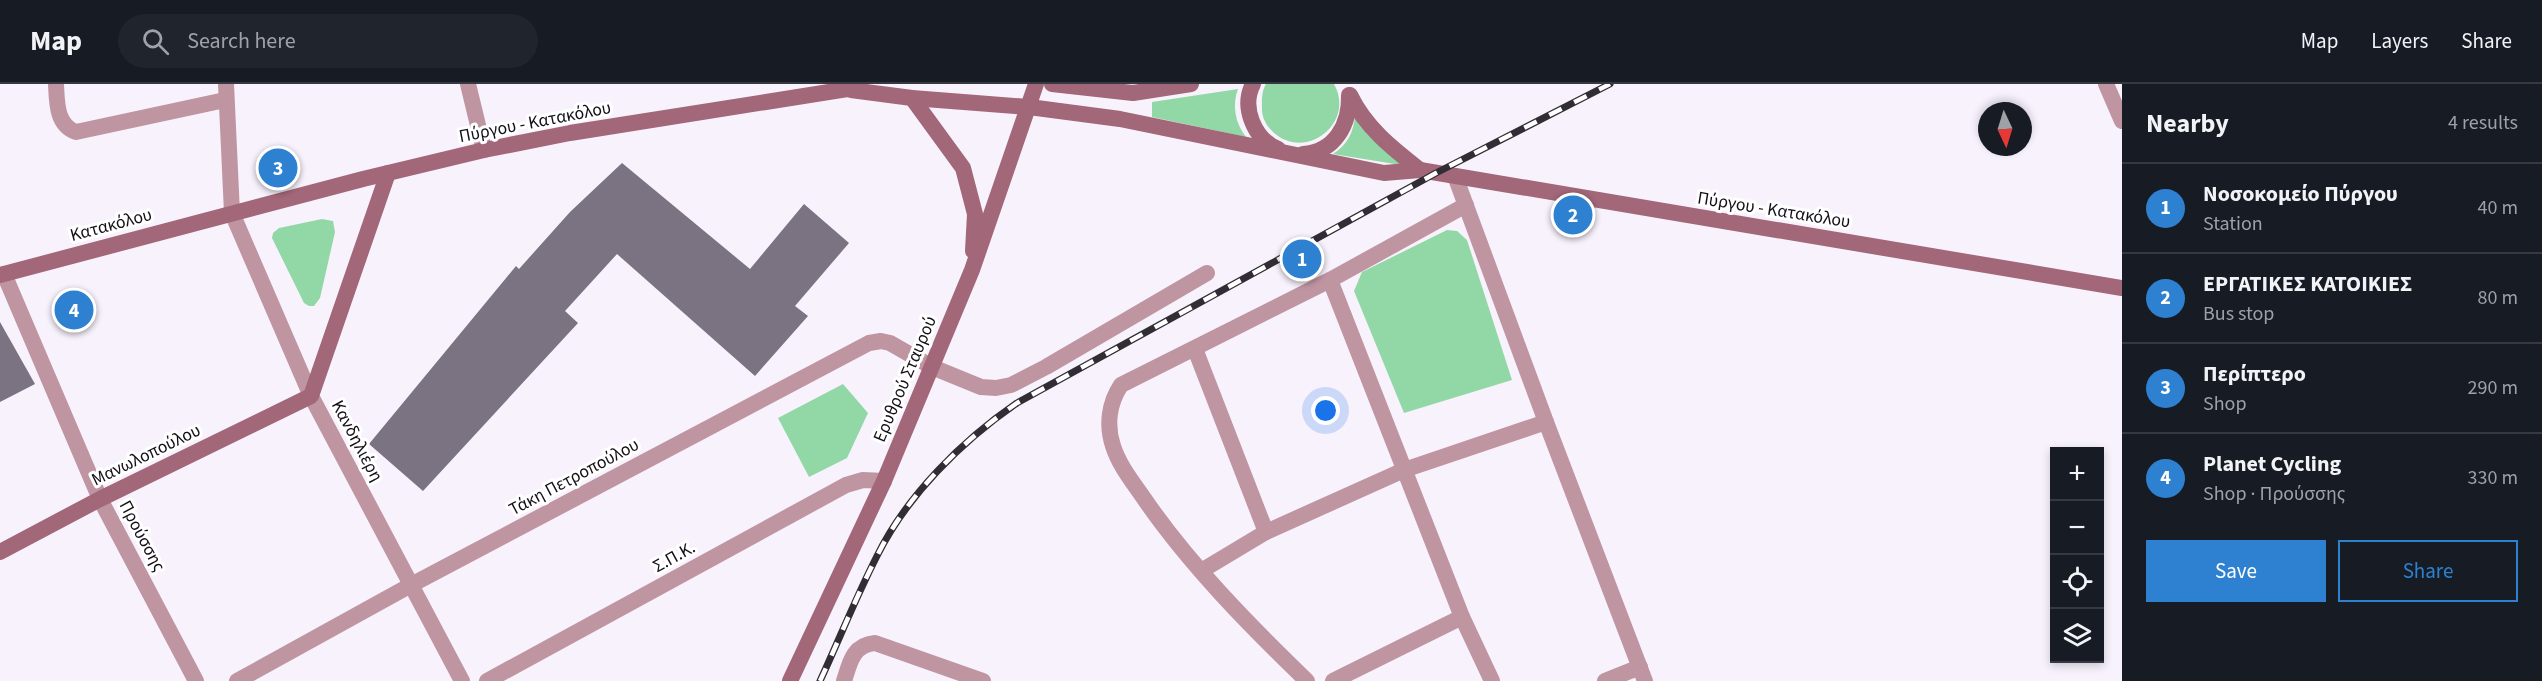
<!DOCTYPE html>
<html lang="en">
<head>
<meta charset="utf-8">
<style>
  body { margin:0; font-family:"Source Sans 3",sans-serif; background:#20242c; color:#f1f3f6 }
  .controls { position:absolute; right:18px; bottom:18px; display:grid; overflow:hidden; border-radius:0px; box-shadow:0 3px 9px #0003 }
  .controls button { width:54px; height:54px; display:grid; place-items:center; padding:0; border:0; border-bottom:2px solid #363941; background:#171b24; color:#f1f3f6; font:30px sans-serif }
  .compass { position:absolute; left:1978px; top:18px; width:54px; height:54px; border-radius:50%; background:#171b24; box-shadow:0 3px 9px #0003; rotate:176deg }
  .you { position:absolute; left:1326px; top:327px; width:21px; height:21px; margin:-15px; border:4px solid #fff; border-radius:50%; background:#1a73e8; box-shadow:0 0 0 9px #1a73e833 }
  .badge { display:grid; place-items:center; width:39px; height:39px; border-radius:50%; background:#2d81d0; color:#fff; font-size:20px; font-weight:700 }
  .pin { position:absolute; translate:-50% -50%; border:3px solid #fff; box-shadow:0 2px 6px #0006 }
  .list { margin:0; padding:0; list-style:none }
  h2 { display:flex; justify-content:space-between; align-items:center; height:78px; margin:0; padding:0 24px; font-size:26px }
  h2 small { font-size:20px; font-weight:400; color:#9ea1a6 }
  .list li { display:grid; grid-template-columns:39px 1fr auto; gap:18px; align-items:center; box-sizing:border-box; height:90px; padding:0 24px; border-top:2px solid #363941 }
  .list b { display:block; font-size:22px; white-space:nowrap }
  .list p { margin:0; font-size:20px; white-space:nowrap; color:#9ea1a6 }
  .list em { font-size:20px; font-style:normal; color:#9ea1a6 }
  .actions { display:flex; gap:12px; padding:18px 24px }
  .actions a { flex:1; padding:14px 0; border:2px solid #2d81d0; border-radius:0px; text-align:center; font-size:21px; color:#2d81d0 }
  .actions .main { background:#2d81d0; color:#fff }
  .icon { flex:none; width:33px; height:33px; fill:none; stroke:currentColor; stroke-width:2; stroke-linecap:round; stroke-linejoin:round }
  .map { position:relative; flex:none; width:2122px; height:597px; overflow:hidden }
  header { display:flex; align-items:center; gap:36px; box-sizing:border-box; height:84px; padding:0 30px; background:#171b24; border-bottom:2px solid #363941 }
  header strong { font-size:28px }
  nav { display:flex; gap:33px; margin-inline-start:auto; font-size:21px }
  .search { width:420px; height:54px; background:#20242c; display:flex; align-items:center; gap:15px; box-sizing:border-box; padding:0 21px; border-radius:33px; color:#9ea1a6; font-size:22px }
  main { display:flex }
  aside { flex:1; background:#171b24 }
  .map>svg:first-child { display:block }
  .green { fill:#92d8a7 }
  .building { fill:#7b7282 }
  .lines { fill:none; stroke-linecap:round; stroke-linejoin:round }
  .minor { stroke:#bf95a1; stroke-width:16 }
  .tertiary { stroke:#bf95a1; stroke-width:16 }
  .secondary { stroke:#a26779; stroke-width:16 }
  .rail-casing { stroke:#312d34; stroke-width:7 }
  .rail { stroke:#fff; stroke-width:4.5; stroke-dasharray:14; stroke-linecap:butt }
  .labels { text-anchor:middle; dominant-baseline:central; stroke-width:6; stroke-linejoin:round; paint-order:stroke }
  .street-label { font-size:18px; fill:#131016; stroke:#fff }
</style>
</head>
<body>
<header>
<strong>Map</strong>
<div class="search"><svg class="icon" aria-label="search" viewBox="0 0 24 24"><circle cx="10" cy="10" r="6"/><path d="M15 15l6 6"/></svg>Search here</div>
<nav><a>Map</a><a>Layers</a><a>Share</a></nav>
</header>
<main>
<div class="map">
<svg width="2122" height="597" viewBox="0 0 2122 597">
  <rect width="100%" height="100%" fill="#f8f2fd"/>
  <!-- green -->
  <g class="green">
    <path d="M 1266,0 L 1334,0 C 1356,39 1305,78 1273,48 C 1267,42 1263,36 1262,27 C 1262,18 1261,8 1266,0 Z"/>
    <path d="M 1238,5 C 1232,21 1235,39 1246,53 L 1152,33 L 1152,18 Z"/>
    <path d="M 1355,31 L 1401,81 L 1333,70 C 1347,61 1354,48 1355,31 Z"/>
    <path d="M 322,135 L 333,137 L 335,148 L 320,214 L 314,222 L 309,222 L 304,219 L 272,154 L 273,149 L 279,144 Z"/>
    <path d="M 1447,146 L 1457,147 L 1467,156 L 1512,296 L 1404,329 L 1354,207 L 1362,188 Z"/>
    <path d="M 843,300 L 868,329 L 847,374 L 809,393 L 778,334 Z"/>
  </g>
  <!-- building -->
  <g class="building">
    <path d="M 622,79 L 750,185 L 804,120 L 849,159 L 795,222 L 808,232 L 755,292 L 617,170 L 565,227 L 578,239 L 423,407 L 369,360 L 516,182 L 519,185 L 570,128 Z"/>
    <path d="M 0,238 L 35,300 L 0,318 Z"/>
  </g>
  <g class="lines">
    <!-- minor -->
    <g class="minor">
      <path d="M 56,0 C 57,18 56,41 76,48 L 225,16"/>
      <path d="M 226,0 L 232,129"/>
      <path d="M 468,0 L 484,66"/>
      <path d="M 1455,92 L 1546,338"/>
      <path d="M 4,190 L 100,415 L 196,597"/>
      <path d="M 1330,196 L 1462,533 L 1492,597"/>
      <path d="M 1195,265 L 1266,448"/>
      <path d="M 1201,487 L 1266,448 L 1404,386 L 1546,338 L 1645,597"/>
      <path d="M 237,597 L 411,501 L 869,259 L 881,257 L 890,259 L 932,283 L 981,303 L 996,304 L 1011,301 L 1046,283 L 1207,189"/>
      <path d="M 487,597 L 846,401 L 863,396 L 884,397"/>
      <path d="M 844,597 C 850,578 853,561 875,559 L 983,597"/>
      <path d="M 1307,597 C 1249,541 1188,479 1143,413 C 1132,397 1119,381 1113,362 C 1106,341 1109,319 1121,301 L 1330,196 L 1466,121"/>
      <path d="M 1333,597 L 1462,533"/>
      <path d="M 1605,597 L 1640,583"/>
    </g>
    <!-- tertiary -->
    <g class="tertiary">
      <path d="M 2106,0 L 2122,37"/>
      <path d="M 232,129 L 311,312 L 462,597"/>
    </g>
    <!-- secondary -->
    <g class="secondary">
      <path d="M 1052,0 L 1133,9 L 1191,0"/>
      <path d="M 1253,0 C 1241,23 1254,55 1278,65"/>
      <path d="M 851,6 L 912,14 L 1029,23 L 1120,35 L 1384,89 L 1420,86 L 2122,204"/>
      <path d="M 1350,11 C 1366,44 1392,64 1420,86"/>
      <path d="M 912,14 L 963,84 L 975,130 L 973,167"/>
      <path d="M 1303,70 C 1335,68 1350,40 1349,11"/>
      <path d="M 0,191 L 363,95 L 484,66 L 570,49 L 860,3"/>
      <path d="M 0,468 L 100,415 L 311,312 L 388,89"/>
      <path d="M 790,597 L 884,397 L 972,186 L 1036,0"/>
    </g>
    <defs>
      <path id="rail" d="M 820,597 C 839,556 856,513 877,472 C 907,411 962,357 1017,319 L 1436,89 L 1610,0"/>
    </defs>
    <!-- rail casing -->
    <use href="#rail" class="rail-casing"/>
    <!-- rail -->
    <use href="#rail" class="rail"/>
  </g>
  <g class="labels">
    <!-- street labels -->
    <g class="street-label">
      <text transform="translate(535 38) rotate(-11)">Πύργου - Κατακόλου</text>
      <text transform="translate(1774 126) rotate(9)">Πύργου - Κατακόλου</text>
      <text transform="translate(111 141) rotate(-15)">Κατακόλου</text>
      <text transform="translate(905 295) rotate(-67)">Ερυθρού Σταυρού</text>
      <text transform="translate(357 357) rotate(62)">Κανδηλιέρη</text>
      <text transform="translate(146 371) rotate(-26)">Μανωλοπούλου</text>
      <text transform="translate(574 393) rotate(-28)">Τάκη Πετροπούλου</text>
      <text transform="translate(142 452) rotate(62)">Προύσσης</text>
      <text transform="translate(674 473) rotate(-29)">Σ.Π.Κ.</text>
    </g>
  </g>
</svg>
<div class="controls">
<button>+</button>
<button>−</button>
<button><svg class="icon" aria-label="locate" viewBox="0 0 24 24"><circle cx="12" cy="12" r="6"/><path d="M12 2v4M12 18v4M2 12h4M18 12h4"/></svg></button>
<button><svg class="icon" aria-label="layers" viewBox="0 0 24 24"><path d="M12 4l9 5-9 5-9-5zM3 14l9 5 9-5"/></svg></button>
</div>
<svg class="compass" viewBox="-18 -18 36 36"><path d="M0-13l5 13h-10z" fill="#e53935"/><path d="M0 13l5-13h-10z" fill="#9ea1a6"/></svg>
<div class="you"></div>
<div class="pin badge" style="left:1302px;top:175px">1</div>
<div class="pin badge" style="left:1573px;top:131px">2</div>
<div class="pin badge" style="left:278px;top:84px">3</div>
<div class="pin badge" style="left:74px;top:226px">4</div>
</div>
<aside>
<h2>Nearby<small>4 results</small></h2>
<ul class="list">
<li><span class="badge">1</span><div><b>Νοσοκομείο Πύργου</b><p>Station</p></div><em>40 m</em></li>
<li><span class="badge">2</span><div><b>ΕΡΓΑΤΙΚΕΣ ΚΑΤΟΙΚΙΕΣ</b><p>Bus stop</p></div><em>80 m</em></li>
<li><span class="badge">3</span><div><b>Περίπτερο</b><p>Shop</p></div><em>290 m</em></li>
<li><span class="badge">4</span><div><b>Planet Cycling</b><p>Shop · Προύσσης</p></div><em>330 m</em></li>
</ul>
<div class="actions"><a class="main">Save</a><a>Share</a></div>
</aside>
</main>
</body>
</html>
